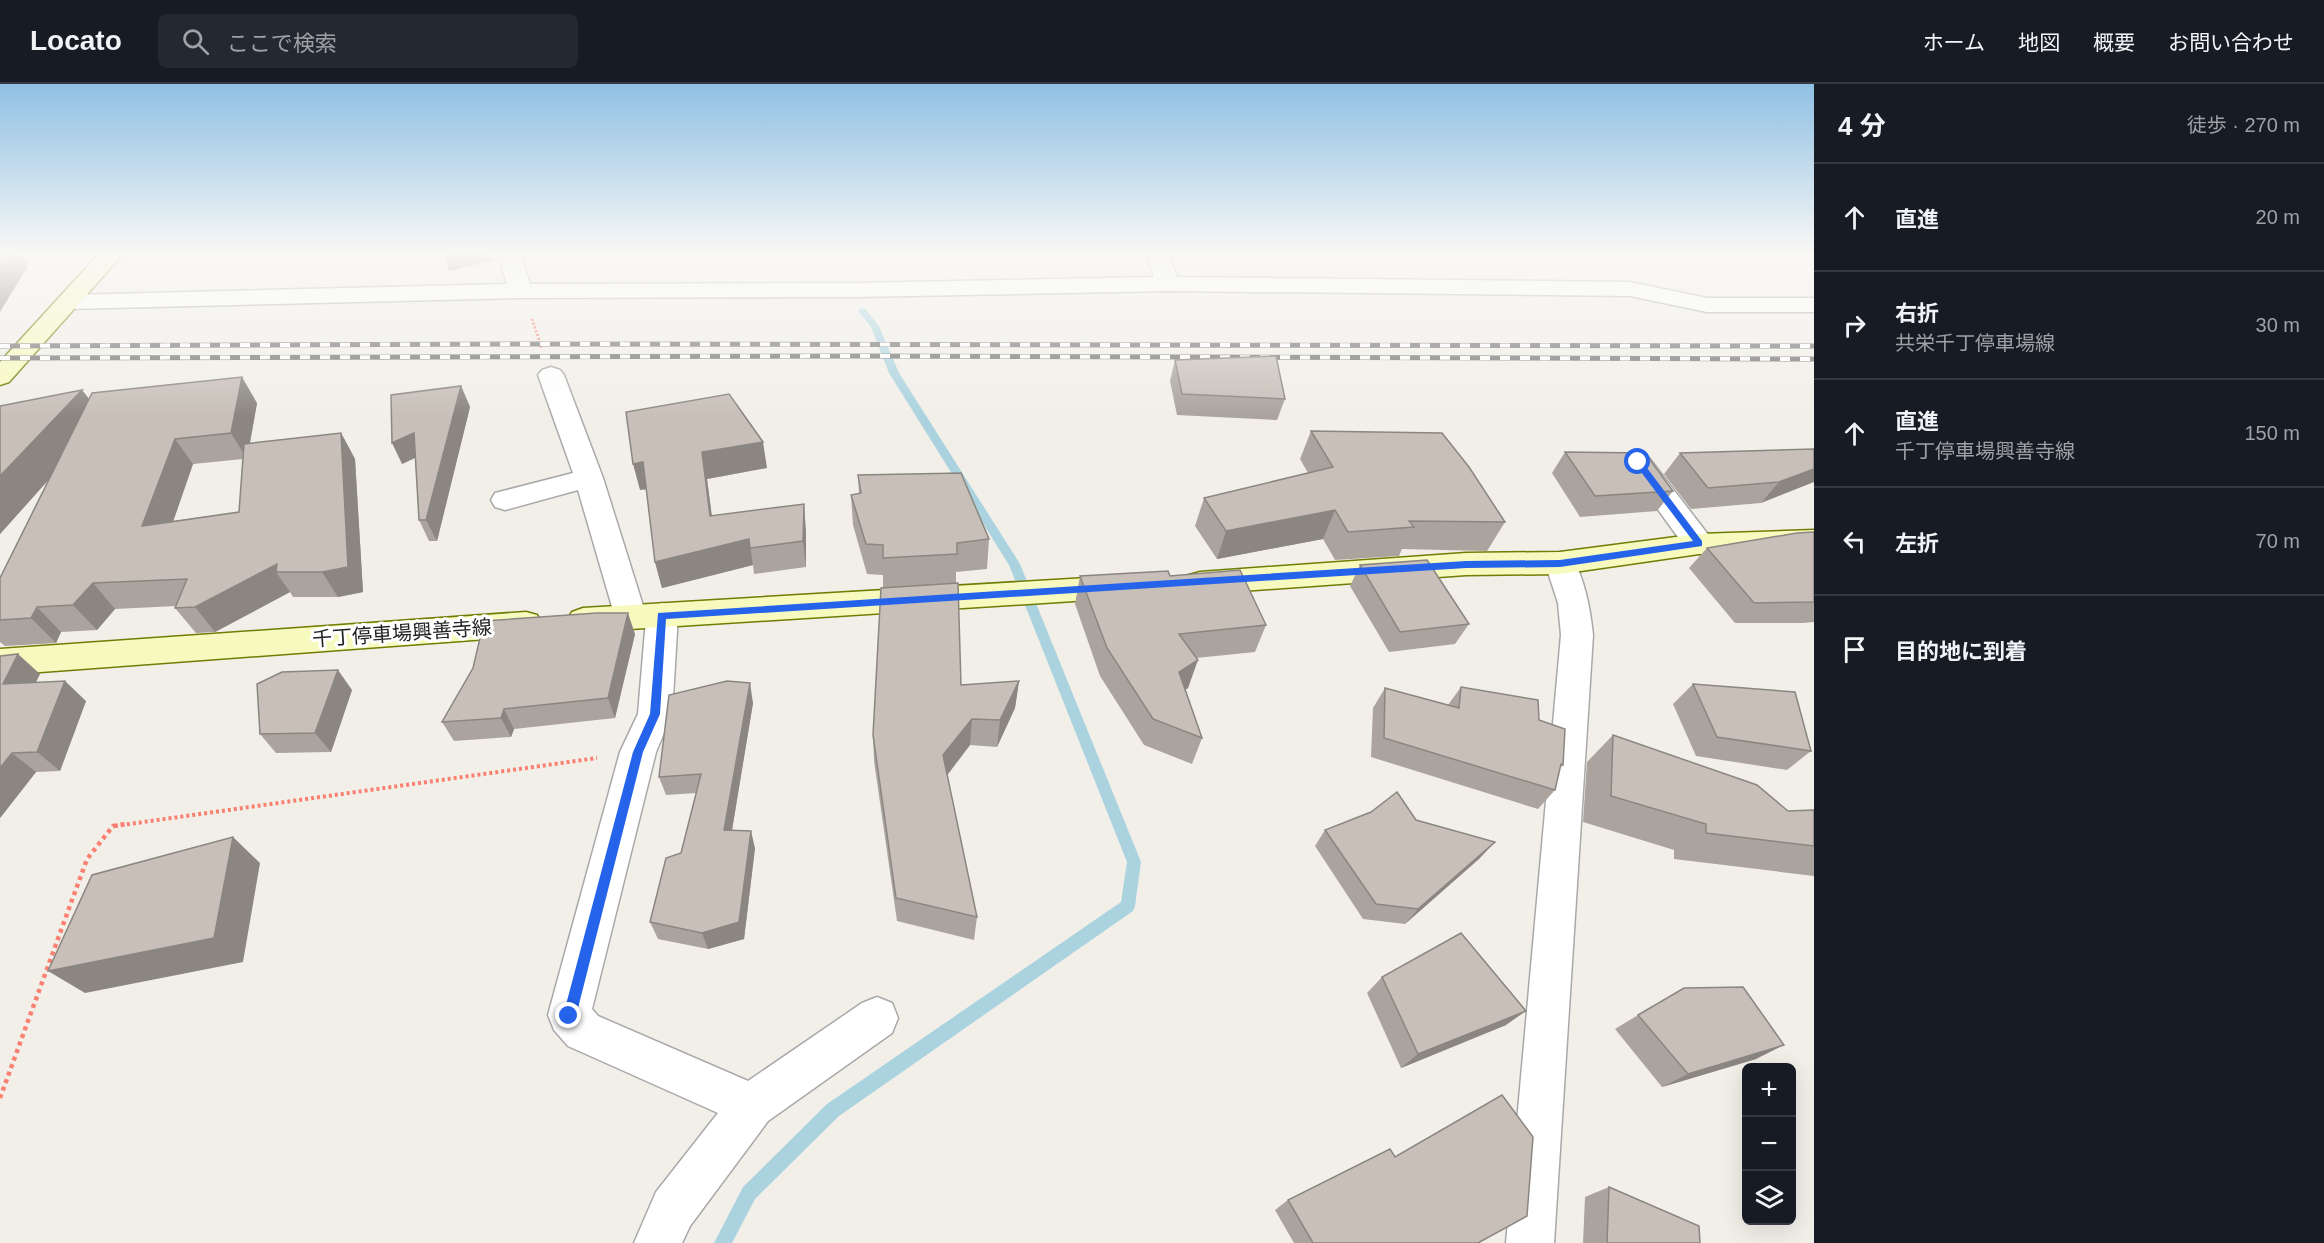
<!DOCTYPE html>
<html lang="ja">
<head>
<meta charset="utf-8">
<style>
  body { margin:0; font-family:Arial,"Noto Sans JP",sans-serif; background:#242831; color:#f1f3f6 }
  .controls { position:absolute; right:18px; bottom:18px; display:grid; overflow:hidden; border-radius:9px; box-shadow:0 6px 24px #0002 }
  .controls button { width:54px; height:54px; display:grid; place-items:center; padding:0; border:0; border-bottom:2px solid #363941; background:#171b24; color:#f1f3f6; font:30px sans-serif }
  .stop { position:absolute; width:18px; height:18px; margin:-14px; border:4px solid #2563eb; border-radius:50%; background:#fff }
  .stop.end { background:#2563eb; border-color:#fff; box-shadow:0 2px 6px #0008 }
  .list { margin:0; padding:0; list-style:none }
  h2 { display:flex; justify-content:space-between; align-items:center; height:78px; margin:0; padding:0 24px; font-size:26px }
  h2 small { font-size:20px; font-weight:400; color:#9ea1a6 }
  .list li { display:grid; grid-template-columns:39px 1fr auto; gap:18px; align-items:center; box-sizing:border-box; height:108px; padding:0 24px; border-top:2px solid #363941 }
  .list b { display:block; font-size:22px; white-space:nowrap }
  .list p { margin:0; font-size:20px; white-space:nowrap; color:#9ea1a6 }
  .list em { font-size:20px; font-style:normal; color:#9ea1a6 }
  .icon { flex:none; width:33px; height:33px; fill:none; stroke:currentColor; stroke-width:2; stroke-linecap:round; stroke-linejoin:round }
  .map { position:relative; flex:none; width:1814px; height:1159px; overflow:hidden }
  header { display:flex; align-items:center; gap:36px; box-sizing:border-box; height:84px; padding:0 30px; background:#171b24; border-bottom:2px solid #363941 }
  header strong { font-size:28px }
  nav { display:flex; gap:33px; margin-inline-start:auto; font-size:21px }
  .search { width:420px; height:54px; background:#242831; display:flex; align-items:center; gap:15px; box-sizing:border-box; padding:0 21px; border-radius:9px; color:#9ea1a6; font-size:22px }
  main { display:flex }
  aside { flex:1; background:#171b24 }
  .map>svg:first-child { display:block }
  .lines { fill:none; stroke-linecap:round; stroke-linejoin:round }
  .stream { fill:#aad3df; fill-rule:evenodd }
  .minor-casing { stroke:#a9a9a9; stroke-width:3 }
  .tertiary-casing { stroke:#a9a9a9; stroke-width:3 }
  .secondary-casing { stroke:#707d05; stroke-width:3 }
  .path-far2 { stroke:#fa8072; stroke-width:3; stroke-dasharray:2 2; stroke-linecap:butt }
  .path-far1 { stroke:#fa8072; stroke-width:4; stroke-dasharray:3 3; stroke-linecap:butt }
  .path { stroke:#fa8072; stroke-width:4.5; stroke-dasharray:4 4; stroke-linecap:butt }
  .minor { fill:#fff; fill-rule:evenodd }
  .tertiary { fill:#fff; fill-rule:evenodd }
  .secondary { fill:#f7fabf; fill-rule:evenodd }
  .rail-casing { stroke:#707070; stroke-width:5 }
  .rail { stroke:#fff; stroke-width:4; stroke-dasharray:10; stroke-linecap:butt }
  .wall { fill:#aba49e; fill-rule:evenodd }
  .shaded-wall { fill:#8b8681 }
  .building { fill:#c7bfb8; stroke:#8b8681; stroke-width:1.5 }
  .route { fill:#2563eb }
  .labels { text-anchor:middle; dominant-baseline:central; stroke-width:6; stroke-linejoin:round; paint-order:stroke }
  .street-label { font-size:20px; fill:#222; stroke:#fff }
</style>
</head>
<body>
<header>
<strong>Locato</strong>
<div class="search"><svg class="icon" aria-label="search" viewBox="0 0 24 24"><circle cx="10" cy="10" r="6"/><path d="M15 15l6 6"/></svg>ここで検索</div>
<nav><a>ホーム</a><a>地図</a><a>概要</a><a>お問い合わせ</a></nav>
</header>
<main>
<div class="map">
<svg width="1814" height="1159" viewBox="0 0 1814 1159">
  <rect width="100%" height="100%" fill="#f2efe9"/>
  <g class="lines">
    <!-- stream -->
    <path class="stream" d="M 862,224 L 865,225 L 879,242 L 899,289 L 1020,480 L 1141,778 L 1135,822 L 1133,827 L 839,1032 L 755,1115 L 732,1159 L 714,1159 L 743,1103 L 827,1020 L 1121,818 L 1127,778 L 1009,481 L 889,289 L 871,243 L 858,227 Z"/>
    <defs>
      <g id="minor">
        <path d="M 498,170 L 520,170 L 530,200 L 857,199 L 1154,193 L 1147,170 L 1169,170 L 1177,193 L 1630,198 L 1707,214 L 1814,214 L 1814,228 L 1707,228 L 1630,212 L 1168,207 L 857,213 L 521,214 L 69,225 L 61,223 L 57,218 L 61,213 L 69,211 L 507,200 Z"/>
        <path d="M 551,283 L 560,286 L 564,291 L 603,394 L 646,531 L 651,523 L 662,519 L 673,523 L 678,531 L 672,630 L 656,668 L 592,925 L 598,932 L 748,997 L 862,919 L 877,913 L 892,919 L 898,934 L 892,949 L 768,1037 L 690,1142 L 682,1159 L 634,1159 L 656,1108 L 718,1029 L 568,962 L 554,946 L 548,931 L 620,668 L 638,630 L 646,535 L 642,541 L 631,545 L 620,541 L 615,533 L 578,406 L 505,426 L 495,423 L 491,416 L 495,409 L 573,389 L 538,291 L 542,286 Z"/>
        <path d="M 1639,371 L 1649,374 L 1710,453 L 1714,460 L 1710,467 L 1699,470 L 1688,467 L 1625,380 L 1629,374 Z"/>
      </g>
      <path id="tertiary" d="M 1560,468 L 1571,471 C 1585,496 1590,523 1593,551 L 1554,1159 L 1506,1159 L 1561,551 L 1558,519 L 1545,479 L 1549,471 Z"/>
      <g id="secondary">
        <path d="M 99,170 L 123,170 L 9,298 L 0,301 L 0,278 Z"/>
        <path d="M 1814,446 L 1814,466 L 1699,470 L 1560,490 L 1466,491 L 1200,510 L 1189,507 L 1185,499 L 1189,491 L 1200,488 L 1466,469 L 1560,468 L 1699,450 Z"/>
        <path d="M 1121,492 L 1132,495 L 1136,503 L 1132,511 L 1121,514 L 583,548 L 572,544 L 567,536 L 572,528 L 583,524 Z"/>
        <path d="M 526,528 L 537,531 L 542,540 L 537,549 L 526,552 L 0,591 L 0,565 Z"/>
      </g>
    </defs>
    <!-- minor casing -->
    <use href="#minor" class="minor-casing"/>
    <!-- tertiary casing -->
    <use href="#tertiary" class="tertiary-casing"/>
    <!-- secondary casing -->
    <use href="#secondary" class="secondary-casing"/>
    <!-- path-far2 -->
    <path class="path-far2" d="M 532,235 L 542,265"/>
    <!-- path-far1 -->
    <path class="path-far1" d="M 115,742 L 597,674"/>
    <!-- path -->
    <path class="path" d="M 0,1014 L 87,775 L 113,742 L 126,740"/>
    <!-- minor -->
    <use href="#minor" class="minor"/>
    <!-- tertiary -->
    <use href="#tertiary" class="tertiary"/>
    <!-- secondary -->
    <use href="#secondary" class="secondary"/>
    <defs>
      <g id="rail">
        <path d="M 0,262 L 541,260 L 1814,262"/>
        <path d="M 0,274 L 860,272 L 1814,275"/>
      </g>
    </defs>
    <!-- rail casing -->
    <use href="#rail" class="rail-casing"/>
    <!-- rail -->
    <use href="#rail" class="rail"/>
  </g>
  <!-- wall -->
  <g class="wall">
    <path d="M 1175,276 L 1285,315 L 1277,336 L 1177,331 L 1170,297 Z"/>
    <path d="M 461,302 L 470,323 L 437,457 L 429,457 L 419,436 L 415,374 L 402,380 Z"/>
    <path d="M 82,306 L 89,315 L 257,319 L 250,359 L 341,349 L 355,375 L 363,508 L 338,513 L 293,513 L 290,508 L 215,548 L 196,549 L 175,524 L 176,522 L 115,525 L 97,546 L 61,548 L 56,559 L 5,562 L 0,558 L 0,494 L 50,394 L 0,450 L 0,322 ZM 243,375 L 239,428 L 173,437 L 193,380 Z"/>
    <path d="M 1311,347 L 1505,438 L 1487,467 L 1402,465 L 1399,472 L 1335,476 L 1323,455 L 1217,475 L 1195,442 L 1204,414 L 1308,389 L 1300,375 Z"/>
    <path d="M 1814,365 L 1761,419 L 1691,425 L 1664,390 L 1680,369 Z"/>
    <path d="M 1565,368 L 1673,407 L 1657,427 L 1580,433 L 1552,389 Z"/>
    <path d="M 767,384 L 707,395 L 712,432 L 806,447 L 806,483 L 754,490 L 753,481 L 662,504 L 655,478 L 646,405 L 640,406 Z"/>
    <path d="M 858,391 L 989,455 L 987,485 L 956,488 L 956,499 L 961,601 L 1019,597 L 1015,624 L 997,663 L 970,661 L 947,691 L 977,833 L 974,856 L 897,837 L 874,677 L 873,651 L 883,504 L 883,491 L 867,490 L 853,441 L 851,411 L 859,410 Z"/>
    <path d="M 1814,448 L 1814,538 L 1803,539 L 1735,539 L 1689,484 L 1707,464 Z"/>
    <path d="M 1360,481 L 1469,540 L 1455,560 L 1389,568 L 1350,502 Z"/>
    <path d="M 1080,492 L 1170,492 L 1266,541 L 1255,568 L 1196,574 L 1188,604 L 1185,606 L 1202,654 L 1192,680 L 1144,661 L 1100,592 L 1075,520 Z"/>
    <path d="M 635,550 L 615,634 L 514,645 L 511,653 L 454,657 L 442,638 Z"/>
    <path d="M 0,572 L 40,590 L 36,598 L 86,617 L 60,687 L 36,688 L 0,734 Z"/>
    <path d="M 1693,600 L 1811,667 L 1787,686 L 1696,672 L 1673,620 Z"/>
    <path d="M 1461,603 L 1539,636 L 1563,681 L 1560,684 L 1555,706 L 1538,725 L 1371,673 L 1373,624 L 1385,604 L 1448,621 Z"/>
    <path d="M 352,606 L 331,668 L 276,669 L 260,650 Z"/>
    <path d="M 753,619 L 732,746 L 755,764 L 744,855 L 708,865 L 658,855 L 650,838 L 681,769 L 696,709 L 666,711 L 659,693 Z"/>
    <path d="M 1613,651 L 1788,727 L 1814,726 L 1814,792 L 1674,775 L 1674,766 L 1583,738 L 1587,678 Z"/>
    <path d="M 1416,736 L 1480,774 L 1405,840 L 1363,835 L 1315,762 L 1325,746 Z"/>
    <path d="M 1382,893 L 1506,941 L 1401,984 L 1367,909 Z"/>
    <path d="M 1638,931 L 1756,975 L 1662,1003 L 1615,945 Z"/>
    <path d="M 1395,1073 L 1478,1159 L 1294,1159 L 1275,1126 L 1288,1116 Z"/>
    <path d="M 1609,1103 L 1700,1159 L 1583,1159 L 1585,1113 Z"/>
  </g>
  <!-- shaded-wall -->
  <g class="shaded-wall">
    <path d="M 8,170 L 20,170 L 28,182 L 0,228 L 0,183 Z"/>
    <path d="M 443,170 L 493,170 L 495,176 L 449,187 Z"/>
    <path d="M 242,293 L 257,319 L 247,375 L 231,349 Z"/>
    <path d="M 461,302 L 470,323 L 437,457 L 426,436 Z"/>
    <path d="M 82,306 L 104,334 L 0,450 L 0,392 Z"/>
    <path d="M 341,349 L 355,375 L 363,508 L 338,513 L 322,488 Z"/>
    <path d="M 414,349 L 423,370 L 402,380 L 392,359 Z"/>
    <path d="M 175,355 L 193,380 L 163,467 L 142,442 Z"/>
    <path d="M 763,358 L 767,384 L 707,395 L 715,458 L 710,432 L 702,368 Z"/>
    <path d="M 643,378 L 649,405 L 640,406 L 633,380 Z"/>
    <path d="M 1814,385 L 1814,398 L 1761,419 L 1779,398 Z"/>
    <path d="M 804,420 L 806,447 L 806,483 L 803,457 Z"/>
    <path d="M 1335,426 L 1323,455 L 1217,475 L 1226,447 Z"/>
    <path d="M 749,455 L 753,481 L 662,504 L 655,478 Z"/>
    <path d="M 277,480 L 276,488 L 290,508 L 215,548 L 195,523 Z"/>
    <path d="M 93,499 L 115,525 L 97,546 L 73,521 Z"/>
    <path d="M 37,523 L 61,548 L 56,559 L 31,534 Z"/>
    <path d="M 628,529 L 635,550 L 615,634 L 608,614 Z"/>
    <path d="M 18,570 L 40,590 L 25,619 L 3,600 Z"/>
    <path d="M 1198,576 L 1188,604 L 1170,615 L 1179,588 Z"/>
    <path d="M 338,586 L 352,606 L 331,668 L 315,649 Z"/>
    <path d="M 65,597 L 86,617 L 60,687 L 37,668 Z"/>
    <path d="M 1019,597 L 1015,624 L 997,663 L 1000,636 Z"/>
    <path d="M 750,599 L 753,619 L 729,764 L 724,746 Z"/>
    <path d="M 504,625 L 514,645 L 511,653 L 501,634 Z"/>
    <path d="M 972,635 L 970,661 L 942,698 L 943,671 Z"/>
    <path d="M 12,669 L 36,688 L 0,734 L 0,684 Z"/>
    <path d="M 751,747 L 755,764 L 744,855 L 708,865 L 702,849 Z"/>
    <path d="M 233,753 L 260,779 L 243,878 L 85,909 L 48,887 Z"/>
    <path d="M 1495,758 L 1480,774 L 1405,840 L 1418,825 Z"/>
    <path d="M 1526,927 L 1506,941 L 1401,984 L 1418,970 Z"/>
    <path d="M 1784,961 L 1756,975 L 1662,1003 L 1688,990 Z"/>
  </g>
  <!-- building -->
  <g class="building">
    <path d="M 0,170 L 8,170 L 0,183 Z"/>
    <path d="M 1276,272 L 1285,315 L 1182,310 L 1175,276 Z"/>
    <path d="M 242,293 L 231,349 L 175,355 L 142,442 L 239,428 L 244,360 L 341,349 L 348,483 L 322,488 L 276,488 L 277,480 L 195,523 L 175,524 L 187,495 L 93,499 L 73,521 L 37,523 L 31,534 L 0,536 L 0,494 L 92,309 Z"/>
    <path d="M 461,302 L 426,436 L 419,436 L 414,349 L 392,359 L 391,311 Z"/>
    <path d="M 82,306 L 0,392 L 0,322 Z"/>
    <path d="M 729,310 L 763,358 L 702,368 L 710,432 L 804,420 L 803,457 L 750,464 L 749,455 L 655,478 L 643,378 L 633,380 L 626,328 Z"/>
    <path d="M 1311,347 L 1442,349 L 1469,383 L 1505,438 L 1409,437 L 1414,443 L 1348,448 L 1335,426 L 1226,447 L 1204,414 L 1333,383 Z"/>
    <path d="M 1814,365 L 1814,385 L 1779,398 L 1708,404 L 1680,369 Z"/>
    <path d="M 1565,368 L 1645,369 L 1673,407 L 1595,412 Z"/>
    <path d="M 961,389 L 989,455 L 957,459 L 957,470 L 883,474 L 883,461 L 866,460 L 851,411 L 861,409 L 858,391 Z"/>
    <path d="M 1814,448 L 1814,518 L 1754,519 L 1707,464 L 1797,449 Z"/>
    <path d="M 1427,476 L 1469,540 L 1400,548 L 1360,481 Z"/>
    <path d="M 1240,486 L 1266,541 L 1179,550 L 1198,576 L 1179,588 L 1202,654 L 1153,635 L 1107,564 L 1080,492 L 1168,487 L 1170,492 Z"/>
    <path d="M 958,499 L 961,601 L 1019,597 L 1000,636 L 972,635 L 943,671 L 977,833 L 896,814 L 873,651 L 881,504 Z"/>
    <path d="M 597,529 L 628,529 L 608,614 L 504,625 L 501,634 L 442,638 L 473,584 L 484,537 Z"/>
    <path d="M 18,570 L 3,600 L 65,597 L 37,668 L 12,669 L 0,684 L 0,572 Z"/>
    <path d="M 338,586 L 315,649 L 260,650 L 257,600 L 282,588 Z"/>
    <path d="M 727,597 L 750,599 L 724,746 L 751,747 L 739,838 L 702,849 L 650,838 L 666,774 L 681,769 L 701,690 L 659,693 L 669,611 Z"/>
    <path d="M 1693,600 L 1795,608 L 1811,667 L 1717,653 Z"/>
    <path d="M 1461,603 L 1538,616 L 1539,636 L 1565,645 L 1563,681 L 1561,680 L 1555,706 L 1384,654 L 1385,604 L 1459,624 Z"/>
    <path d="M 1613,651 L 1757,701 L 1788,727 L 1814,726 L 1814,762 L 1706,749 L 1706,740 L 1611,712 Z"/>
    <path d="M 1397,708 L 1416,736 L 1495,758 L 1418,825 L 1376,820 L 1325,746 L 1371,728 Z"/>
    <path d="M 233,753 L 214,854 L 48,887 L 92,791 Z"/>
    <path d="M 1461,849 L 1526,927 L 1418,970 L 1382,893 Z"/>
    <path d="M 1743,903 L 1784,961 L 1688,990 L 1638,931 L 1684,904 Z"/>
    <path d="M 1502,1011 L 1533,1053 L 1527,1132 L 1478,1159 L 1313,1159 L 1288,1116 L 1390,1065 L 1395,1073 Z"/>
    <path d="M 1609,1103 L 1699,1142 L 1700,1159 L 1607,1159 Z"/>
  </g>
  <!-- sky -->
  <linearGradient id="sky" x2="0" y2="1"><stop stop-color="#8fc0e4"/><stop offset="0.51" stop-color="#f9f8f5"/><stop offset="1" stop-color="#f9f8f5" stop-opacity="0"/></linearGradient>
  <rect width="1814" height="333" fill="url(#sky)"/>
  <!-- route -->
  <path class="route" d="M 1635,376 L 1641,376 L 1702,457 L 1702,462 L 1560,483 L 1466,484 L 666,535 L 660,630 L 643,668 L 576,932 L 574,936 L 569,938 L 565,936 L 563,932 L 633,668 L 650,630 L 658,529 L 1466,477 L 1560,476 L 1693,457 L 1635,380 Z"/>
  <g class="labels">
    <!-- street labels -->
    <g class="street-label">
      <text transform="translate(402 549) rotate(-4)">千丁停車場興善寺線</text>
    </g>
  </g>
</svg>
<div class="controls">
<button>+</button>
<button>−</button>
<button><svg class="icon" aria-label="layers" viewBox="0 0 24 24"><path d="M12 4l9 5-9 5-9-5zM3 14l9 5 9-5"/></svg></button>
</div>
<div class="stop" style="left:1638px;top:378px"></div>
<div class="stop end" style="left:569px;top:932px"></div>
</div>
<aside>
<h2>4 分<small>徒歩 · 270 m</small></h2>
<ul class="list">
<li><svg class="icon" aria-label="ahead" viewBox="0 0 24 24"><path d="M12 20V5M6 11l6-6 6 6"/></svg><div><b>直進</b></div><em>20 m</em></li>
<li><svg class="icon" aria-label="right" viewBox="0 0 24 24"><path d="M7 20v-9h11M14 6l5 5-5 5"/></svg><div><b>右折</b><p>共栄千丁停車場線</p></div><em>30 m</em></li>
<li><svg class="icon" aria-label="ahead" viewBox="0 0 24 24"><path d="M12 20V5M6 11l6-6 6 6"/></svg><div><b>直進</b><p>千丁停車場興善寺線</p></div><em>150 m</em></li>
<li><svg class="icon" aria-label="left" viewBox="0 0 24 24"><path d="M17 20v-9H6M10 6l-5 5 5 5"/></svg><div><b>左折</b></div><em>70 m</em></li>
<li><svg class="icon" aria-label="arrive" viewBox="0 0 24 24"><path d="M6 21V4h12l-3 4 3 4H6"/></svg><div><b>目的地に到着</b></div></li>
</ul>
</aside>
</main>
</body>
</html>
